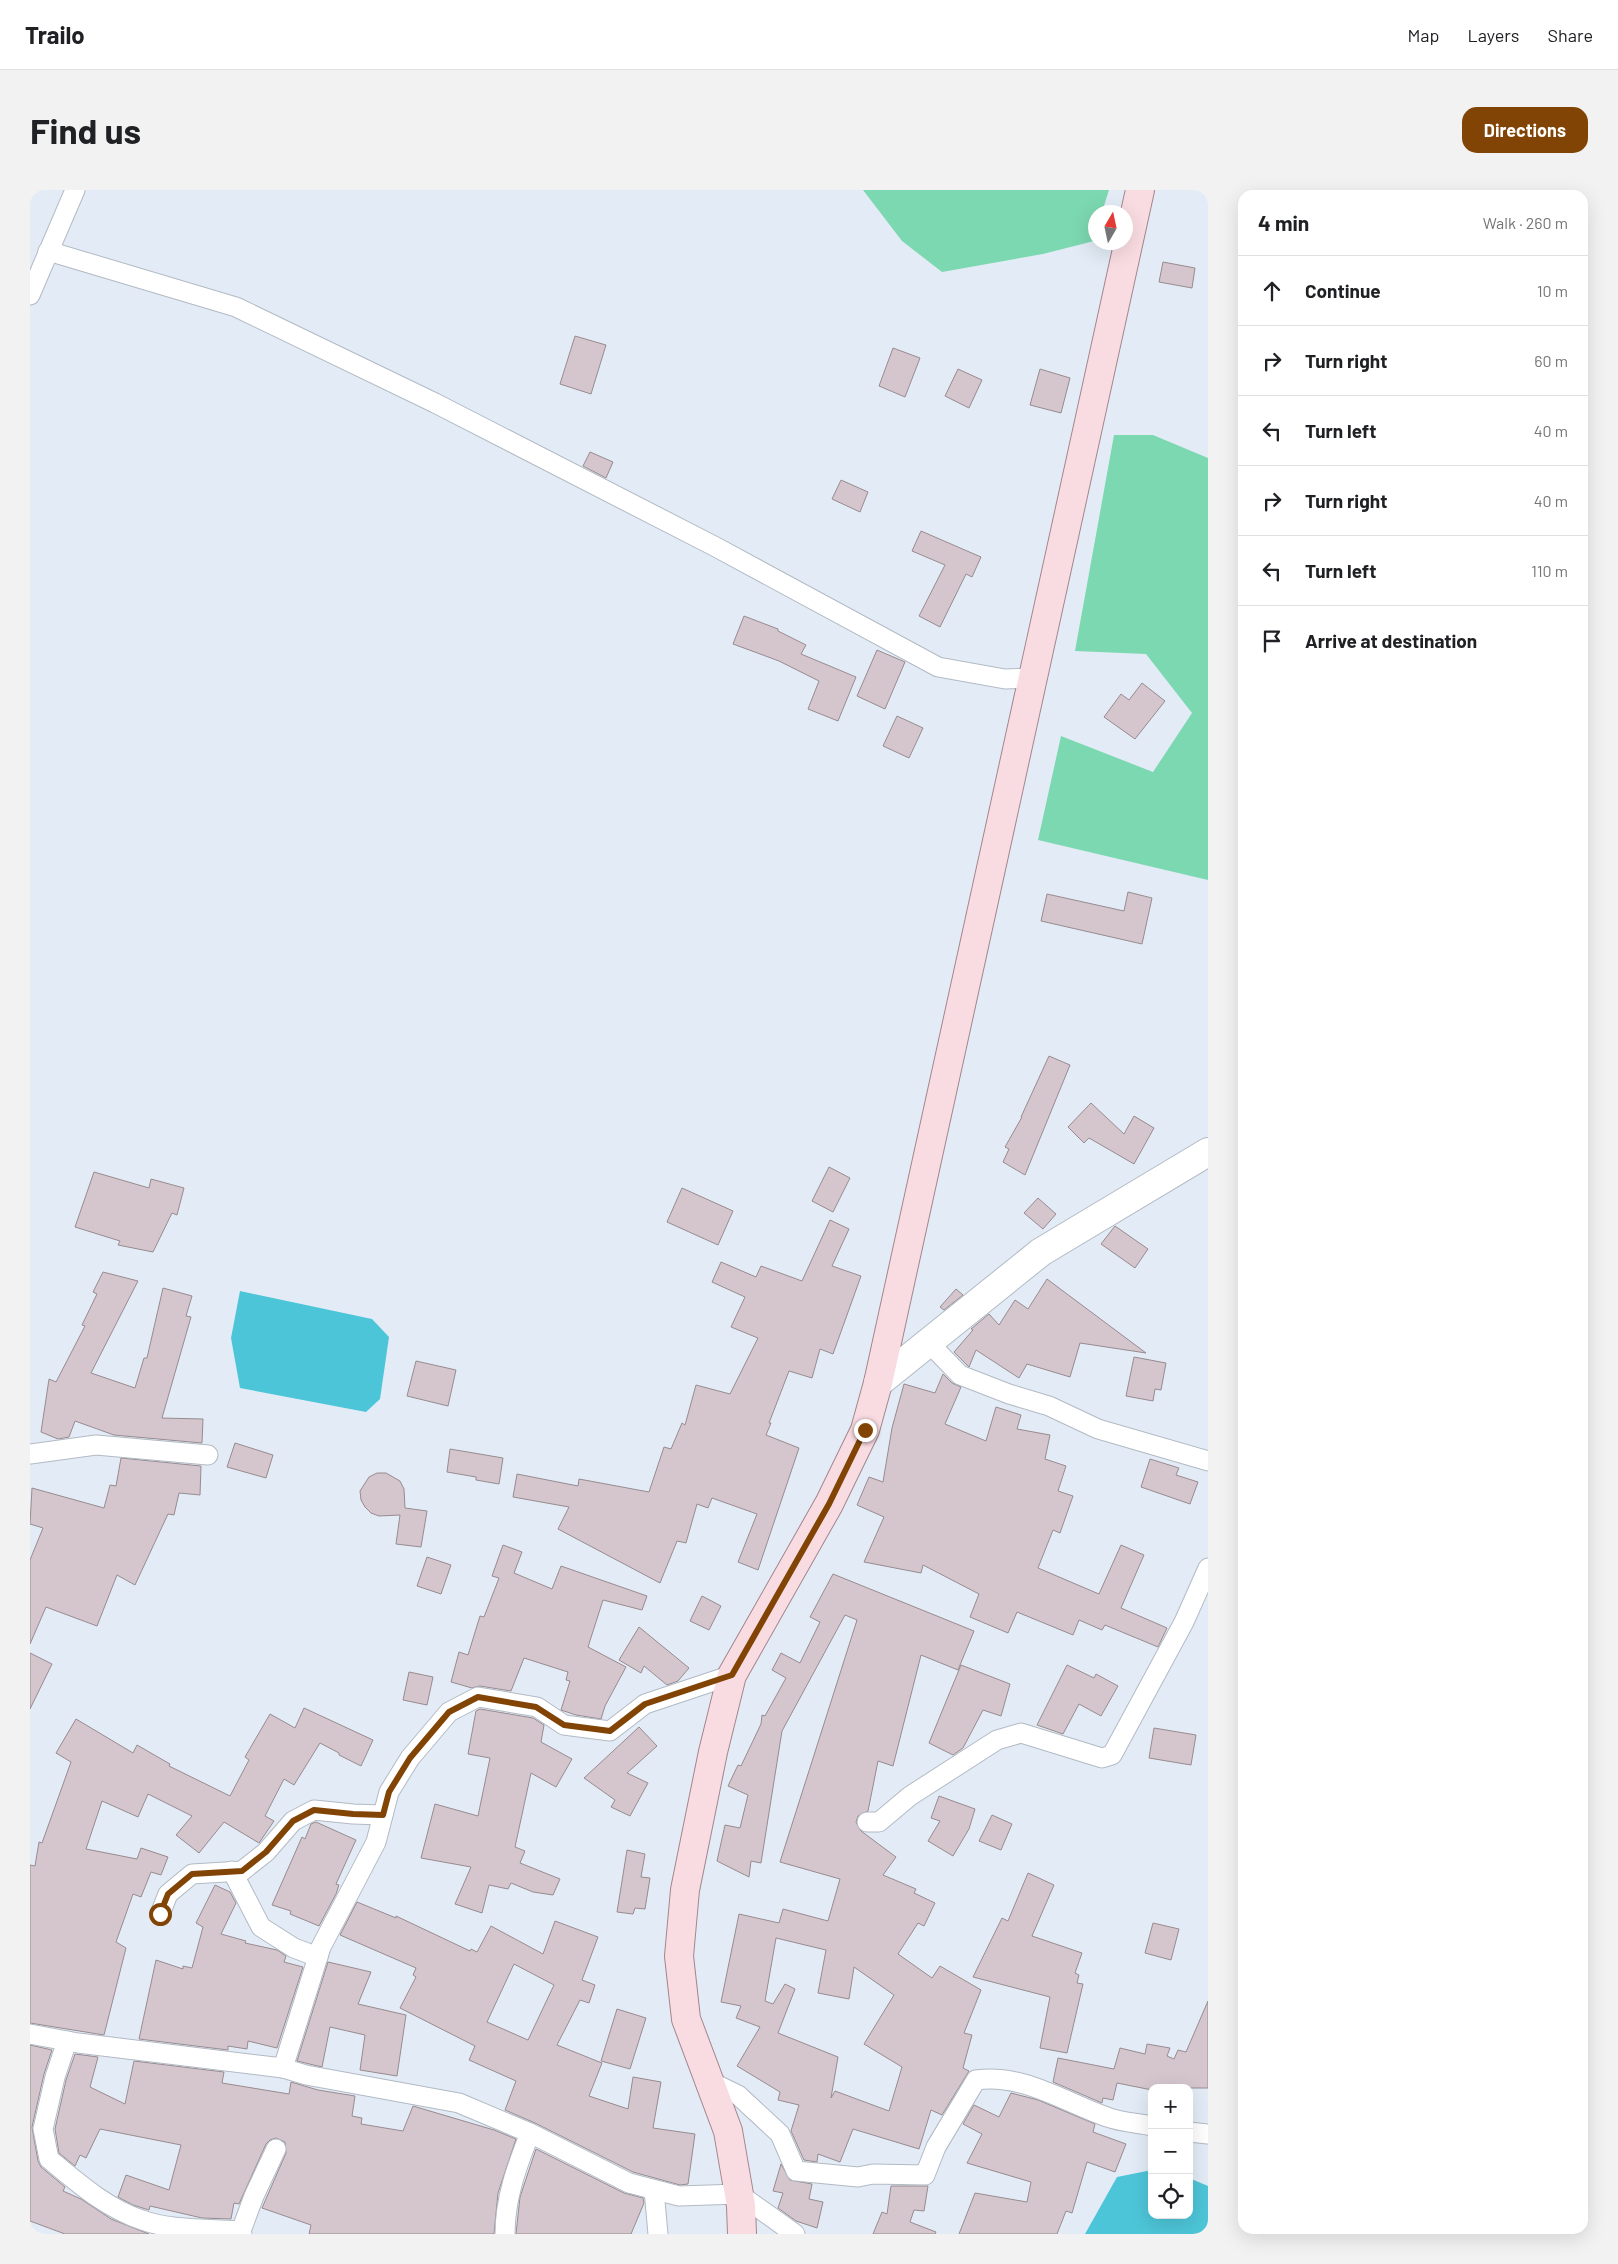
<!DOCTYPE html>
<html lang="en">
<head>
<meta charset="utf-8">
<style>
  body { margin:0; font-family:Barlow,sans-serif; background:#f2f2f2; color:#202124 }
  .controls { position:absolute; right:15px; bottom:15px; display:grid; overflow:hidden; border-radius:10px; box-shadow:0 5px 20px #0002 }
  .controls button { width:45px; height:45px; display:grid; place-items:center; padding:0; border:0; border-bottom:1px solid #e0e0e0; background:#fff; color:#202124; font:25px sans-serif }
  .compass { position:absolute; left:1058px; top:15px; width:45px; height:45px; border-radius:50%; background:#fff; box-shadow:0 5px 20px #0002; rotate:9deg }
  .stop { position:absolute; width:15px; height:15px; margin:-11px; border:4px solid #824404; border-radius:50%; background:#fff }
  .stop.end { background:#824404; border-color:#fff; box-shadow:0 1px 5px #0008 }
  .list { margin:0; padding:0; list-style:none }
  h2 { display:flex; justify-content:space-between; align-items:center; height:65px; margin:0; padding:0 20px; font-size:21px }
  h2 small { font-size:16px; font-weight:400; color:#757577 }
  .list li { display:grid; grid-template-columns:32px 1fr auto; gap:15px; align-items:center; box-sizing:border-box; height:70px; padding:0 20px; border-top:1px solid #e0e0e0 }
  .list b { display:block; font-size:19px; white-space:nowrap }
  .list em { font-size:16px; font-style:normal; color:#757577 }
  .icon { flex:none; width:28px; height:28px; fill:none; stroke:currentColor; stroke-width:2; stroke-linecap:round; stroke-linejoin:round }
  .map { position:relative; flex:none; width:1178px; height:2044px; overflow:hidden; border-radius:15px }
  header { display:flex; align-items:center; gap:30px; box-sizing:border-box; height:70px; padding:0 25px; background:#fff; border-bottom:1px solid #e0e0e0 }
  header strong { font-size:24px }
  nav { display:flex; gap:28px; margin-inline-start:auto; font-size:18px }
  .intro { display:flex; align-items:center; justify-content:space-between; box-sizing:border-box; height:120px; padding:0 30px }
  h1 { margin:0; font-size:35px }
  .button { padding:12px 22px; border-radius:15px; background:#824404; color:#fff; font-size:18px; font-weight:700 }
  main { display:flex; gap:30px; padding:0 30px }
  aside { flex:1; background:#fff; border-radius:15px; box-shadow:0 5px 20px #0002 }
  .map>svg:first-child { display:block }
  .green { fill:#7cd8b0 }
  .water { fill:#4dc5d8 }
  .building { fill:#d4c6cc; stroke:#978b90; fill-rule:evenodd }
  .lines { fill:none; stroke-linecap:round; stroke-linejoin:round }
  .street-casing { stroke:#b2bac4; stroke-width:21 }
  .secondary-casing { stroke:#b2bac4; stroke-width:30 }
  .primary-casing { stroke:#a3858c; stroke-width:30 }
  .street { stroke:#fff; stroke-width:19 }
  .secondary { stroke:#fff; stroke-width:28 }
  .primary { stroke:#f9dce2; stroke-width:28 }
  .route { stroke:#824404; stroke-width:6 }
</style>
</head>
<body>
<header>
<strong>Trailo</strong>
<nav><a>Map</a><a>Layers</a><a>Share</a></nav>
</header>
<div class="intro"><h1>Find us</h1><a class="button">Directions</a></div>
<main>
<div class="map">
<svg width="1178" height="2044" viewBox="0 0 1178 2044">
  <rect width="100%" height="100%" fill="#e3ecf6"/>
  <!-- green -->
  <g class="green">
    <path d="M 833,0 L 1079,0 L 1072,22 L 1066,22 L 1064,51 L 1013,64 L 912,82 L 872,51 Z"/>
    <path d="M 1084,245 L 1123,245 L 1178,268 L 1178,690 L 1008,650 L 1031,546 L 1123,582 L 1162,523 L 1116,464 L 1045,461 Z"/>
  </g>
  <!-- water -->
  <g class="water">
    <path d="M 210,1101 L 342,1129 L 359,1147 L 350,1209 L 336,1222 L 210,1198 L 201,1148 Z"/>
    <path d="M 1122,1980 L 1122,2025 L 1159,2025 L 1159,1988 L 1178,1996 L 1178,2044 L 1055,2044 L 1087,1987 Z"/>
  </g>
  <!-- building -->
  <g class="building">
    <path d="M 1133,72 L 1165,78 L 1162,98 L 1129,92 Z"/>
    <path d="M 545,146 L 576,155 L 561,204 L 530,194 Z"/>
    <path d="M 863,158 L 890,168 L 875,207 L 849,196 Z"/>
    <path d="M 928,179 L 952,190 L 939,218 L 915,206 Z"/>
    <path d="M 1010,179 L 1040,188 L 1031,223 L 1000,215 Z"/>
    <path d="M 560,262 L 583,272 L 576,288 L 553,276 Z"/>
    <path d="M 811,290 L 838,302 L 830,322 L 802,309 Z"/>
    <path d="M 891,341 L 951,367 L 942,387 L 936,384 L 910,437 L 889,426 L 915,375 L 882,361 Z"/>
    <path d="M 714,426 L 748,439 L 748,441 L 776,455 L 771,464 L 826,487 L 808,531 L 778,519 L 789,491 L 749,471 L 703,454 Z"/>
    <path d="M 847,460 L 875,472 L 855,519 L 827,506 Z"/>
    <path d="M 1112,493 L 1135,511 L 1105,549 L 1074,527 L 1091,504 L 1099,510 Z"/>
    <path d="M 867,526 L 893,538 L 879,568 L 853,556 Z"/>
    <path d="M 1098,702 L 1122,708 L 1112,754 L 1011,731 L 1017,704 L 1094,721 Z"/>
    <path d="M 1019,866 L 1040,875 L 995,985 L 973,972 L 979,959 L 975,957 L 992,927 L 991,927 Z"/>
    <path d="M 1061,913 L 1094,944 L 1104,926 L 1124,938 L 1104,974 L 1059,948 L 1054,953 L 1038,937 Z"/>
    <path d="M 799,977 L 820,988 L 803,1022 L 782,1011 Z"/>
    <path d="M 64,982 L 119,998 L 121,989 L 154,998 L 147,1025 L 142,1023 L 123,1062 L 88,1055 L 90,1051 L 45,1037 Z"/>
    <path d="M 652,998 L 703,1021 L 688,1055 L 637,1032 Z"/>
    <path d="M 1008,1008 L 1026,1024 L 1013,1039 L 994,1023 Z"/>
    <path d="M 800,1030 L 819,1039 L 802,1076 L 831,1086 L 803,1164 L 790,1159 L 782,1188 L 759,1181 L 739,1233 L 741,1233 L 736,1245 L 769,1258 L 728,1380 L 708,1372 L 727,1324 L 682,1308 L 678,1318 L 667,1314 L 656,1353 L 647,1351 L 630,1393 L 528,1339 L 539,1317 L 483,1307 L 487,1284 L 548,1296 L 549,1289 L 619,1302 L 634,1257 L 641,1259 L 652,1233 L 655,1235 L 666,1195 L 700,1204 L 728,1148 L 701,1137 L 715,1107 L 682,1092 L 691,1072 L 726,1087 L 731,1076 L 772,1091 Z"/>
    <path d="M 1085,1036 L 1118,1059 L 1105,1078 L 1071,1054 Z"/>
    <path d="M 73,1082 L 108,1091 L 61,1183 L 105,1198 L 114,1168 L 117,1168 L 133,1098 L 162,1106 L 156,1126 L 161,1127 L 132,1228 L 173,1229 L 172,1253 L 84,1245 L 45,1231 L 39,1247 L 28,1249 L 11,1242 L 19,1189 L 26,1192 L 55,1136 L 52,1135 L 67,1104 L 63,1102 Z"/>
    <path d="M 1017,1089 L 1116,1163 L 1050,1153 L 1040,1187 L 997,1174 L 989,1188 L 946,1160 L 939,1177 L 924,1162 L 943,1140 L 941,1139 L 959,1124 L 969,1135 L 985,1110 L 998,1119 Z"/>
    <path d="M 926,1099 L 933,1105 L 914,1120 L 910,1117 Z"/>
    <path d="M 1104,1167 L 1136,1173 L 1131,1200 L 1125,1199 L 1123,1211 L 1096,1206 Z"/>
    <path d="M 386,1171 L 426,1180 L 418,1216 L 377,1206 Z"/>
    <path d="M 913,1184 L 922,1193 L 931,1197 L 915,1234 L 956,1251 L 966,1217 L 991,1225 L 987,1239 L 1020,1245 L 1015,1269 L 1036,1276 L 1028,1301 L 1043,1306 L 1030,1343 L 1023,1340 L 1008,1378 L 1069,1404 L 1091,1355 L 1114,1365 L 1091,1418 L 1137,1438 L 1128,1457 L 1075,1435 L 1072,1440 L 1049,1430 L 1043,1445 L 987,1422 L 978,1443 L 940,1427 L 949,1404 L 893,1375 L 891,1383 L 834,1372 L 854,1327 L 827,1315 L 839,1287 L 853,1292 L 862,1238 L 874,1194 L 905,1203 Z"/>
    <path d="M 205,1253 L 243,1265 L 236,1288 L 197,1277 Z"/>
    <path d="M 420,1259 L 473,1268 L 469,1294 L 446,1290 L 446,1287 L 417,1282 Z"/>
    <path d="M 91,1268 L 171,1276 L 170,1305 L 149,1303 L 144,1325 L 138,1324 L 105,1395 L 87,1385 L 67,1436 L 16,1417 L 0,1454 L 0,1370 L 13,1338 L 0,1334 L 2,1298 L 74,1318 L 80,1295 L 86,1296 Z"/>
    <path d="M 1120,1269 L 1149,1278 L 1146,1285 L 1168,1292 L 1160,1314 L 1111,1297 Z"/>
    <path d="M 347,1283 L 356,1283 L 370,1291 L 374,1299 L 375,1318 L 397,1321 L 391,1357 L 366,1354 L 370,1325 L 349,1326 L 341,1323 L 335,1317 L 331,1310 L 330,1301 L 339,1287 Z"/>
    <path d="M 473,1355 L 492,1362 L 484,1383 L 522,1399 L 531,1376 L 617,1406 L 612,1420 L 573,1410 L 558,1457 L 596,1477 L 575,1516 L 571,1529 L 546,1525 L 531,1520 L 540,1491 L 536,1490 L 538,1482 L 494,1468 L 481,1501 L 450,1496 L 442,1498 L 421,1492 L 429,1462 L 438,1465 L 450,1426 L 454,1427 L 469,1388 L 462,1386 Z"/>
    <path d="M 397,1367 L 421,1375 L 411,1404 L 387,1396 Z"/>
    <path d="M 803,1384 L 944,1441 L 928,1480 L 891,1465 L 863,1576 L 848,1571 L 838,1621 L 828,1626 L 826,1632 L 831,1641 L 866,1667 L 853,1685 L 886,1699 L 884,1703 L 905,1713 L 894,1736 L 888,1733 L 868,1764 L 902,1788 L 910,1776 L 951,1800 L 934,1843 L 942,1845 L 933,1878 L 939,1881 L 912,1925 L 901,1920 L 889,1959 L 823,1939 L 810,1972 L 788,1964 L 787,1972 L 774,1970 L 761,1941 L 769,1915 L 748,1910 L 750,1902 L 707,1876 L 730,1837 L 706,1828 L 711,1816 L 691,1812 L 709,1724 L 749,1733 L 753,1719 L 798,1731 L 810,1689 L 750,1672 L 827,1430 L 815,1425 L 752,1541 L 731,1673 L 721,1671 L 719,1687 L 687,1671 L 695,1635 L 710,1638 L 718,1605 L 698,1596 L 708,1575 L 711,1576 L 731,1534 L 732,1525 L 735,1526 L 756,1488 L 742,1480 L 751,1463 L 770,1473 L 790,1432 L 780,1427 ZM 746,1748 L 796,1760 L 788,1803 L 819,1809 L 824,1777 L 864,1805 L 834,1854 L 872,1877 L 859,1921 L 805,1901 L 801,1908 L 808,1867 L 748,1843 L 765,1799 L 755,1794 L 743,1814 L 735,1811 Z"/>
    <path d="M 672,1406 L 691,1416 L 679,1440 L 660,1431 Z"/>
    <path d="M 609,1437 L 659,1478 L 648,1491 L 637,1495 L 614,1476 L 611,1483 L 589,1470 Z"/>
    <path d="M 0,1463 L 22,1474 L 0,1519 Z"/>
    <path d="M 931,1475 L 980,1494 L 971,1526 L 953,1520 L 933,1558 L 923,1565 L 899,1553 Z"/>
    <path d="M 1037,1475 L 1064,1488 L 1066,1484 L 1088,1496 L 1071,1526 L 1049,1514 L 1033,1544 L 1007,1535 Z"/>
    <path d="M 379,1482 L 403,1487 L 397,1515 L 373,1510 Z"/>
    <path d="M 274,1518 L 343,1550 L 331,1576 L 309,1565 L 309,1563 L 290,1553 L 264,1595 L 254,1589 L 235,1626 L 244,1631 L 229,1653 L 194,1632 L 169,1663 L 146,1645 L 162,1626 L 118,1604 L 108,1627 L 72,1611 L 56,1659 L 107,1669 L 111,1658 L 138,1667 L 131,1685 L 121,1682 L 111,1707 L 103,1704 L 86,1752 L 96,1758 L 74,1845 L 0,1833 L 0,1675 L 5,1676 L 9,1652 L 12,1653 L 41,1572 L 26,1563 L 46,1529 L 103,1563 L 107,1555 L 140,1574 L 139,1576 L 200,1606 L 219,1570 L 215,1567 L 240,1524 L 265,1538 Z"/>
    <path d="M 450,1519 L 503,1528 L 514,1535 L 511,1552 L 542,1569 L 526,1597 L 501,1583 L 485,1657 L 495,1661 L 490,1673 L 530,1689 L 523,1705 L 503,1702 L 481,1693 L 478,1699 L 459,1695 L 452,1723 L 425,1714 L 441,1677 L 391,1668 L 405,1614 L 448,1626 L 460,1568 L 438,1564 L 446,1521 Z"/>
    <path d="M 609,1537 L 627,1556 L 597,1583 L 618,1593 L 600,1626 L 581,1617 L 585,1610 L 554,1588 Z"/>
    <path d="M 1124,1538 L 1166,1545 L 1161,1575 L 1119,1568 Z"/>
    <path d="M 909,1606 L 945,1619 L 939,1639 L 923,1666 L 898,1651 L 910,1631 L 901,1628 Z"/>
    <path d="M 962,1625 L 982,1634 L 971,1660 L 949,1651 Z"/>
    <path d="M 286,1632 L 326,1650 L 306,1694 L 309,1695 L 306,1704 L 289,1736 L 260,1724 L 261,1721 L 242,1715 L 272,1647 L 275,1649 L 281,1634 Z"/>
    <path d="M 597,1660 L 615,1664 L 611,1687 L 620,1688 L 615,1719 L 605,1718 L 603,1724 L 587,1722 Z"/>
    <path d="M 998,1683 L 1024,1695 L 1002,1746 L 1052,1763 L 1045,1783 L 1049,1785 L 1047,1793 L 1053,1794 L 1037,1863 L 1010,1858 L 1020,1807 L 943,1787 L 972,1728 L 978,1731 Z"/>
    <path d="M 185,1695 L 200,1702 L 206,1713 L 191,1744 L 216,1751 L 215,1753 L 247,1760 L 256,1766 L 254,1772 L 273,1777 L 247,1858 L 218,1851 L 217,1859 L 198,1856 L 198,1860 L 109,1849 L 126,1770 L 153,1779 L 153,1776 L 162,1778 L 173,1737 L 166,1733 Z"/>
    <path d="M 327,1712 L 366,1728 L 366,1726 L 440,1761 L 441,1759 L 447,1762 L 461,1736 L 513,1764 L 525,1731 L 568,1747 L 552,1790 L 565,1795 L 559,1813 L 550,1810 L 527,1855 L 572,1873 L 559,1906 L 598,1919 L 603,1887 L 631,1892 L 623,1938 L 665,1944 L 658,1994 L 650,1995 L 603,1982 L 505,1933 L 475,1920 L 486,1891 L 439,1870 L 445,1856 L 370,1818 L 386,1787 L 383,1785 L 386,1778 L 310,1745 ZM 484,1774 L 524,1795 L 498,1850 L 457,1832 Z"/>
    <path d="M 1123,1733 L 1149,1739 L 1141,1770 L 1115,1763 Z"/>
    <path d="M 298,1772 L 341,1782 L 328,1814 L 376,1825 L 367,1886 L 330,1880 L 335,1845 L 300,1837 L 292,1877 L 267,1871 Z"/>
    <path d="M 1178,1811 L 1178,1898 L 1122,1898 L 1122,1900 L 1087,1893 L 1083,1910 L 1073,1908 L 1072,1913 L 1023,1892 L 1028,1868 L 1084,1879 L 1090,1858 L 1115,1864 L 1117,1854 L 1140,1858 L 1137,1866 L 1144,1869 L 1148,1860 L 1156,1862 Z"/>
    <path d="M 587,1819 L 616,1828 L 600,1879 L 571,1871 Z"/>
    <path d="M 0,1855 L 22,1860 L 14,1884 L 2,1937 L 8,1971 L 11,1977 L 35,1997 L 33,2001 L 51,2009 L 81,2029 L 119,2044 L 35,2044 L 0,2031 Z"/>
    <path d="M 45,1864 L 68,1867 L 60,1897 L 95,1914 L 104,1871 L 194,1882 L 192,1893 L 259,1904 L 261,1892 L 288,1900 L 325,1906 L 322,1926 L 332,1928 L 331,1934 L 373,1941 L 383,1916 L 464,1940 L 486,1949 L 468,2003 L 464,2044 L 279,2044 L 281,2035 L 232,2018 L 256,1963 L 255,1952 L 246,1948 L 240,1950 L 236,1954 L 209,2014 L 204,2013 L 201,2029 L 172,2028 L 120,2016 L 119,2020 L 103,2015 L 88,2007 L 96,1985 L 139,2000 L 151,1955 L 70,1939 L 56,1968 L 50,1965 L 45,1976 L 29,1963 L 25,1939 L 36,1890 Z"/>
    <path d="M 981,1903 L 1008,1910 L 1065,1934 L 1063,1942 L 1096,1954 L 1085,1982 L 1057,1972 L 1042,2023 L 1036,2021 L 1027,2044 L 929,2044 L 945,2003 L 997,2012 L 1001,1992 L 937,1973 L 952,1944 L 933,1934 L 944,1915 L 969,1927 Z"/>
    <path d="M 506,1959 L 594,2003 L 613,2008 L 614,2013 L 601,2044 L 486,2044 L 490,2007 Z"/>
    <path d="M 751,1974 L 760,1990 L 782,1994 L 779,2009 L 793,2012 L 787,2038 L 766,2031 L 748,2018 L 753,2003 L 743,2001 Z"/>
    <path d="M 861,1996 L 898,1996 L 894,2021 L 884,2020 L 880,2032 L 906,2042 L 905,2044 L 843,2044 L 852,2022 L 857,2024 Z"/>
  </g>
  <g class="lines">
    <defs>
      <g id="street">
        <path d="M 18,61 L 206,117 L 405,213 L 684,356 L 908,477 L 975,489 L 1003,488"/>
        <path d="M 0,105 L 45,0"/>
        <path d="M 899,1153 L 930,1185 L 979,1204 L 1019,1216 L 1068,1239 L 1178,1271"/>
        <path d="M 0,1264 L 66,1255 L 178,1265"/>
        <path d="M 837,1632 L 849,1632 L 880,1606 L 967,1550 L 991,1543 L 1072,1568 L 1082,1565 L 1154,1432 L 1178,1378"/>
        <path d="M 202,1681 L 231,1737 L 264,1758 L 288,1767"/>
        <path d="M 130,1724 L 138,1704 L 162,1684 L 212,1681 L 236,1662 L 263,1631 L 284,1620 L 323,1624 L 353,1625"/>
        <path d="M 0,1844 L 48,1853 L 253,1878 L 276,1885 L 429,1913 L 500,1943 L 599,1993 L 649,2006 L 709,2004 L 765,2044"/>
        <path d="M 37,1851 L 25,1887 L 13,1939 L 19,1969 C 48,1993 76,2018 112,2030 C 142,2041 179,2038 211,2041 L 212,2044"/>
        <path d="M 253,1878 L 291,1757 L 346,1652 L 359,1602 L 380,1568 L 419,1522 L 448,1507 L 507,1517 L 534,1535 L 580,1541 L 615,1514 L 702,1485"/>
        <path d="M 679,1891 L 708,1905 L 750,1944 L 766,1981 L 828,1987 L 843,1984 L 895,1985 L 906,1957 L 946,1890 C 992,1883 1034,1912 1077,1927 C 1090,1932 1107,1933 1122,1936"/>
        <path d="M 1159,1942 L 1178,1944"/>
        <path d="M 624,2000 L 628,2044"/>
        <path d="M 211,2041 L 224,2006 L 246,1959"/>
        <path d="M 475,2044 C 475,2008 487,1976 500,1943"/>
      </g>
      <path id="secondary" d="M 848,1193 L 1011,1062 L 1178,962"/>
      <path id="primary" d="M 712,2044 L 711,2016 L 698,1941 L 656,1829 L 649,1766 L 655,1700 L 683,1562 L 702,1485 L 799,1314 L 835,1240 L 848,1193 L 1110,0"/>
    </defs>
    <!-- street casing -->
    <use href="#street" class="street-casing"/>
    <!-- secondary casing -->
    <use href="#secondary" class="secondary-casing"/>
    <!-- primary casing -->
    <use href="#primary" class="primary-casing"/>
    <!-- street -->
    <use href="#street" class="street"/>
    <!-- secondary -->
    <use href="#secondary" class="secondary"/>
    <!-- primary -->
    <use href="#primary" class="primary"/>
  </g>
  <g class="lines">
    <!-- route -->
    <path class="route" d="M 130,1724 L 138,1704 L 162,1684 L 212,1681 L 236,1662 L 263,1631 L 284,1620 L 323,1624 L 353,1625 L 359,1602 L 380,1568 L 419,1522 L 448,1507 L 506,1517 L 534,1535 L 580,1541 L 615,1514 L 702,1485 L 799,1314 L 835,1240"/>
  </g>
</svg>
<div class="controls">
<button>+</button>
<button>−</button>
<button><svg class="icon" aria-label="locate" viewBox="0 0 24 24"><circle cx="12" cy="12" r="6"/><path d="M12 2v4M12 18v4M2 12h4M18 12h4"/></svg></button>
</div>
<svg class="compass" viewBox="-18 -18 36 36"><path d="M0-13l5 13h-10z" fill="#e53935"/><path d="M0 13l5-13h-10z" fill="#757577"/></svg>
<div class="stop" style="left:130px;top:1724px"></div>
<div class="stop end" style="left:835px;top:1240px"></div>
</div>
<aside>
<h2>4 min<small>Walk · 260 m</small></h2>
<ul class="list">
<li><svg class="icon" aria-label="ahead" viewBox="0 0 24 24"><path d="M12 20V5M6 11l6-6 6 6"/></svg><div><b>Continue</b></div><em>10 m</em></li>
<li><svg class="icon" aria-label="right" viewBox="0 0 24 24"><path d="M7 20v-9h11M14 6l5 5-5 5"/></svg><div><b>Turn right</b></div><em>60 m</em></li>
<li><svg class="icon" aria-label="left" viewBox="0 0 24 24"><path d="M17 20v-9H6M10 6l-5 5 5 5"/></svg><div><b>Turn left</b></div><em>40 m</em></li>
<li><svg class="icon" aria-label="right" viewBox="0 0 24 24"><path d="M7 20v-9h11M14 6l5 5-5 5"/></svg><div><b>Turn right</b></div><em>40 m</em></li>
<li><svg class="icon" aria-label="left" viewBox="0 0 24 24"><path d="M17 20v-9H6M10 6l-5 5 5 5"/></svg><div><b>Turn left</b></div><em>110 m</em></li>
<li><svg class="icon" aria-label="arrive" viewBox="0 0 24 24"><path d="M6 21V4h12l-3 4 3 4H6"/></svg><div><b>Arrive at destination</b></div></li>
</ul>
</aside>
</main>
</body>
</html>
